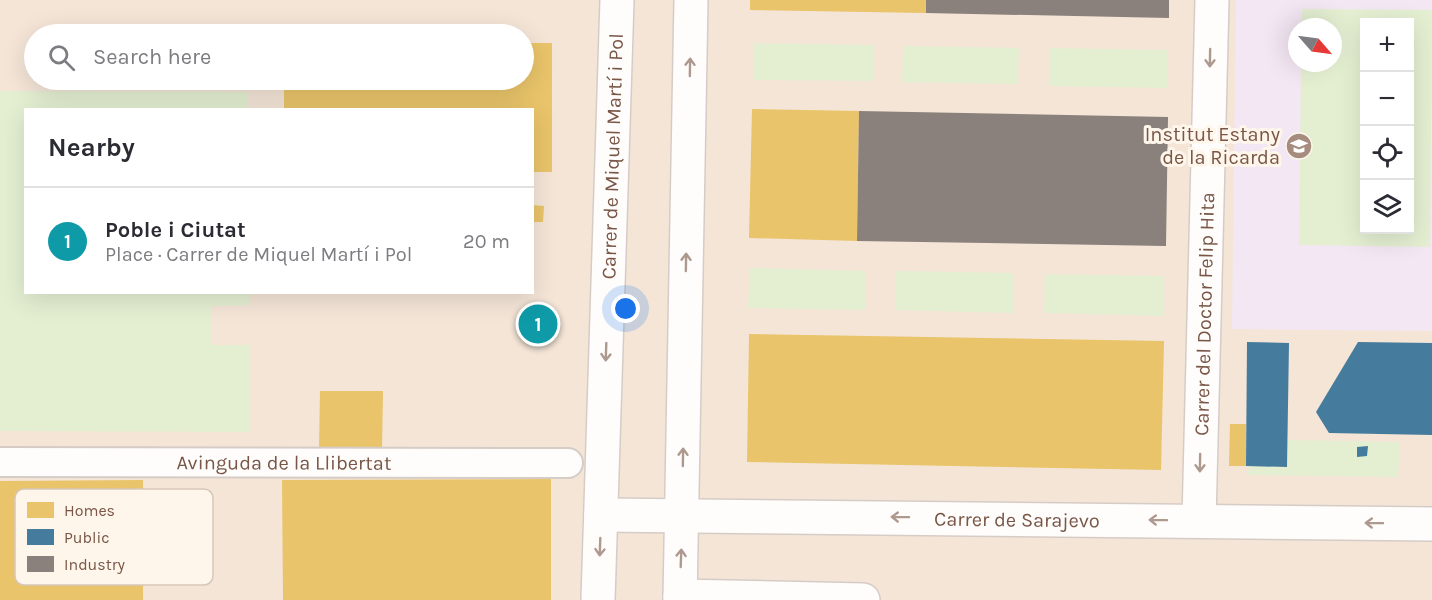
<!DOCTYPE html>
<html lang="en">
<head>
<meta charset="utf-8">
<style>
  body { margin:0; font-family:Karla,sans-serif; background:#f2f2f3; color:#2b2b33 }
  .controls { position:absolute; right:18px; top:18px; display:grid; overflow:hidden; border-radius:0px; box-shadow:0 6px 24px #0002 }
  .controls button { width:54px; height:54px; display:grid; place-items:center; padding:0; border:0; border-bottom:2px solid #e1e1e2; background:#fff; color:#2b2b33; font:30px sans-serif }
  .compass { position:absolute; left:1288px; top:18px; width:54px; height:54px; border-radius:50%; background:#fff; box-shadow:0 6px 24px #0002; rotate:118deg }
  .you { position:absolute; left:626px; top:309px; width:21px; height:21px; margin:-15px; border:4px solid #fff; border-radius:50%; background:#1a73e8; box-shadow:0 0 0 9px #1a73e833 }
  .badge { display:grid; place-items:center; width:39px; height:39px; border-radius:50%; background:#ea580c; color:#fff; font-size:20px; font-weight:700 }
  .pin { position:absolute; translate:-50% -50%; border:3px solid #fff; box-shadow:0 2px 6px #0006 }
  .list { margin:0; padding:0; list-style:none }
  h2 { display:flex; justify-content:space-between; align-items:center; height:78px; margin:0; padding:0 24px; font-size:26px }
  h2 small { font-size:20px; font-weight:400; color:#7c7c81 }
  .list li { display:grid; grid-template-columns:39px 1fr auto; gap:18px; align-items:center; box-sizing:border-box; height:108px; padding:0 24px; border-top:2px solid #e1e1e2 }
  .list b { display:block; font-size:22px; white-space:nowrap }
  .list p { margin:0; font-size:20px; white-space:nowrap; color:#7c7c81 }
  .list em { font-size:20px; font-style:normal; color:#7c7c81 }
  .icon { flex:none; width:33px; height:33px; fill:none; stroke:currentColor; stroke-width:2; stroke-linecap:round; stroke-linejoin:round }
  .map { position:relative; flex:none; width:1432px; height:600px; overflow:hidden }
  .search { position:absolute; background:#fff; box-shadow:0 6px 24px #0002; left:24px; top:24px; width:510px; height:66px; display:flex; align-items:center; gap:15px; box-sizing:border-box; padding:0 21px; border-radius:33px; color:#7c7c81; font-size:22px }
  .panel { position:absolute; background:#fff; box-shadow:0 6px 24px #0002; left:24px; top:108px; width:510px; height:186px; border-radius:0px }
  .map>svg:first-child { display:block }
  .residential { fill:#f4e5d7; fill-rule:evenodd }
  .education { fill:#f3e7f3; fill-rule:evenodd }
  .green { fill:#e4efd2; fill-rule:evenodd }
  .homes { fill:#e9c46a }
  .public { fill:#457b9d }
  .industry { fill:#8a817c }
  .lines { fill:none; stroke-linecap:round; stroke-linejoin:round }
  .pedestrian-casing { stroke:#d6ccc6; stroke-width:32 }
  .minor-casing { stroke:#d6ccc6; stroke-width:36 }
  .pedestrian { stroke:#fefdfc; stroke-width:28 }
  .minor { stroke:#fefdfc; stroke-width:33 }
  .oneway { stroke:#ae998f }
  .labels { text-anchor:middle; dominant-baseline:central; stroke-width:6; stroke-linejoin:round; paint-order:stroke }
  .poi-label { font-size:20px; fill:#795646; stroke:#fff6eb; text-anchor:end }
  .street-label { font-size:20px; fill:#795646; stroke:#fff6eb }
  .key { fill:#fff6eb; stroke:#d7c6ba; stroke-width:1.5 }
  .key-label { font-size:16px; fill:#795646 }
</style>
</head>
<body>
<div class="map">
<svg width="1432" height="600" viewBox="0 0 1432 600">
  <rect width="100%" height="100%" fill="#f8f1e9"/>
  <!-- residential -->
  <path class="residential" d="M 0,0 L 1432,0 L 1432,600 L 0,600 ZM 1364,22 L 1410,22 L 1410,230 L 1364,230 ZM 1297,27 L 1333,27 L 1333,63 L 1297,63 ZM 34,34 L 524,34 L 524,80 L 34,80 ZM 26,110 L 532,110 L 532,292 L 26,292 Z"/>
  <!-- education -->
  <path class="education" d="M 1236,0 L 1432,0 L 1432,331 L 1232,329 ZM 1364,22 L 1410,22 L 1410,230 L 1364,230 ZM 1297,27 L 1333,27 L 1333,63 L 1297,63 Z"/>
  <!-- green -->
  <g class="green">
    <path d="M 1302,9 L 1432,10 L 1430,247 L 1299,245 L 1301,63 L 1333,63 L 1333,27 L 1302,27 ZM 1364,22 L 1410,22 L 1410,230 L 1364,230 Z"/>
    <path d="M 753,43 L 873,45 L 873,81 L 753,80 Z"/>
    <path d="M 903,46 L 1019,48 L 1017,84 L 902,82 Z"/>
    <path d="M 1049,48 L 1168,50 L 1168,88 L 1049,86 Z"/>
    <path d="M 0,91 L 247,92 L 247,109 L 26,110 L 26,292 L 249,293 L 249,305 L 212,306 L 212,345 L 249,345 L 250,432 L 0,431 Z"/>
    <path d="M 750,268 L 865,271 L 865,310 L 748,308 Z"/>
    <path d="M 896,271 L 1014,273 L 1013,313 L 896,310 Z"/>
    <path d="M 1045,274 L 1164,276 L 1164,316 L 1044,313 Z"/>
    <path d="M 1287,440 L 1400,442 L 1398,477 L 1248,475 L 1249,466 L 1287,467 Z"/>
  </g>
  <!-- homes -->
  <g class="homes">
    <path d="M 750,0 L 926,0 L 926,13 L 750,10 Z"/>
    <path d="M 524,43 L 552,43 L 552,172 L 532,172 L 532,110 L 284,110 L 284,80 L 524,80 Z"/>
    <path d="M 752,109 L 859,111 L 857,241 L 749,238 Z"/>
    <path d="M 532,205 L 544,206 L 543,222 L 532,222 Z"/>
    <path d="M 749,334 L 1164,341 L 1161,470 L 747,462 Z"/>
    <path d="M 320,391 L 383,391 L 382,450 L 319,449 Z"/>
    <path d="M 1230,424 L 1246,424 L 1246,466 L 1229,466 Z"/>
    <path d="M 551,479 L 551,600 L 283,600 L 282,480 Z"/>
    <path d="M 143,480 L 143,600 L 0,600 L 0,481 Z"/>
  </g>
  <!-- public -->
  <g class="public">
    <path d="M 1247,342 L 1289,343 L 1287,467 L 1246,466 Z"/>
    <path d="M 1358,342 L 1432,343 L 1432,435 L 1329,433 L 1316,412 Z"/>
    <path d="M 1368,446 L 1367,456 L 1357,457 L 1357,447 Z"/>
  </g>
  <!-- industry -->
  <g class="industry">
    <path d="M 926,0 L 1169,0 L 1169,18 L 926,13 Z"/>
    <path d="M 859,111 L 1168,117 L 1166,246 L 857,241 Z"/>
  </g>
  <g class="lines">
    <defs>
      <g id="pedestrian">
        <path id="s1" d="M 0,462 L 568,463"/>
      </g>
      <g id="minor">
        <path id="s2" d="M 601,515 L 1432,524"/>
        <path id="s3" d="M 1199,520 L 1212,0"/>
        <path d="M 680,596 L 863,600"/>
        <path id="s4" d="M 598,600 L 617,0"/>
        <path d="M 680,600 L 691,0"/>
      </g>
    </defs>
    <!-- pedestrian casing -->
    <use href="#pedestrian" class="pedestrian-casing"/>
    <!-- minor casing -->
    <use href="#minor" class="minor-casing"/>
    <!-- pedestrian -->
    <use href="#pedestrian" class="pedestrian"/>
    <!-- minor -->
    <use href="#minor" class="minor"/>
  </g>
  <!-- one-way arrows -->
  <defs><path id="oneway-shaft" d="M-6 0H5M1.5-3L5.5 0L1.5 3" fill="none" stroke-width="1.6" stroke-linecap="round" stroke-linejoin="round" transform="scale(1.5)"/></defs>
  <g class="oneway">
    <use href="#oneway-shaft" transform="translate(1210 58) rotate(91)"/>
    <use href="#oneway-shaft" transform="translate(690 67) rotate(-89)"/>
    <use href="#oneway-shaft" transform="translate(686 262) rotate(-89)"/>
    <use href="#oneway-shaft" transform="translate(606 352) rotate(92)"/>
    <use href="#oneway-shaft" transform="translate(683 457) rotate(-89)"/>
    <use href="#oneway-shaft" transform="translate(1200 463) rotate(91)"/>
    <use href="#oneway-shaft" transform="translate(900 517) rotate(-179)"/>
    <use href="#oneway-shaft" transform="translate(1158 520) rotate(-179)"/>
    <use href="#oneway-shaft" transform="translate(1374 523) rotate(-179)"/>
    <use href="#oneway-shaft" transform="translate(600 547) rotate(92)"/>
    <use href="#oneway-shaft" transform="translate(681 558) rotate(-88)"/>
  </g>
  <!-- icons -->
  <defs>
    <symbol id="school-disc" viewBox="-11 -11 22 22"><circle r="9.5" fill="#a58c7f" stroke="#fff6eb"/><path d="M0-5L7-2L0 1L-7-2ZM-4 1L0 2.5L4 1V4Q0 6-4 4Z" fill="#fff"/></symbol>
  </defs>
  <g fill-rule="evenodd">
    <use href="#school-disc" x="1284" y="131" width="30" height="30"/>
  </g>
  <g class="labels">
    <!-- poi labels -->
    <g class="poi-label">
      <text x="1280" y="134">Institut Estany<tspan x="1280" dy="23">de la Ricarda</tspan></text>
    </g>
    <!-- street labels -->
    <g class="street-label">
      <text stroke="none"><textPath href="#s4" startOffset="444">Carrer de Miquel Martí i Pol</textPath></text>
      <text stroke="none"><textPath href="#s3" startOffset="206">Carrer del Doctor Felip Hita</textPath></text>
      <text stroke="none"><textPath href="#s1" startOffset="284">Avinguda de la Llibertat</textPath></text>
      <text stroke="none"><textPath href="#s2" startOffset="416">Carrer de Sarajevo</textPath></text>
    </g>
  </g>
  <!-- legend -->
  <rect x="15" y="489" width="198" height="96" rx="9" class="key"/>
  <rect x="27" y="502" width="27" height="16" fill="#e9c46a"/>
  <rect x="27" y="529" width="27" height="16" fill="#457b9d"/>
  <rect x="27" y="556" width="27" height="16" fill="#8a817c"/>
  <g class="key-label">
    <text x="64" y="516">Homes</text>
    <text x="64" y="543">Public</text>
    <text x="64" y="570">Industry</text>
  </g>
</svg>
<div class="controls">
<button>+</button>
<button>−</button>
<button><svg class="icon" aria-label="locate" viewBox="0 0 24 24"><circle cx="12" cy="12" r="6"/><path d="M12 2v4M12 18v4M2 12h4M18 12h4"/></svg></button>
<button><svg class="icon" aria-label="layers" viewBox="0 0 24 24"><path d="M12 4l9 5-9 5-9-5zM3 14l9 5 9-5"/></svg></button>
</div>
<svg class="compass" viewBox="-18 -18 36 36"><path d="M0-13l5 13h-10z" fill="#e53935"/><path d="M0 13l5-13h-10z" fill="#7c7c81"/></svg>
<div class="you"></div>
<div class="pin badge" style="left:538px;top:324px;background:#0f9aa8">1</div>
<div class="search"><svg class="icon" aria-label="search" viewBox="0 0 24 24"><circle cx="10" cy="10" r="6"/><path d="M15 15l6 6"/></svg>Search here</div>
<section class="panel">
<h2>Nearby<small></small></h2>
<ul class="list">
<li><span class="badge" style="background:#0f9aa8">1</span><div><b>Poble i Ciutat</b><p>Place · Carrer de Miquel Martí i Pol</p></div><em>20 m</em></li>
</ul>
</section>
</div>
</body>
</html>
